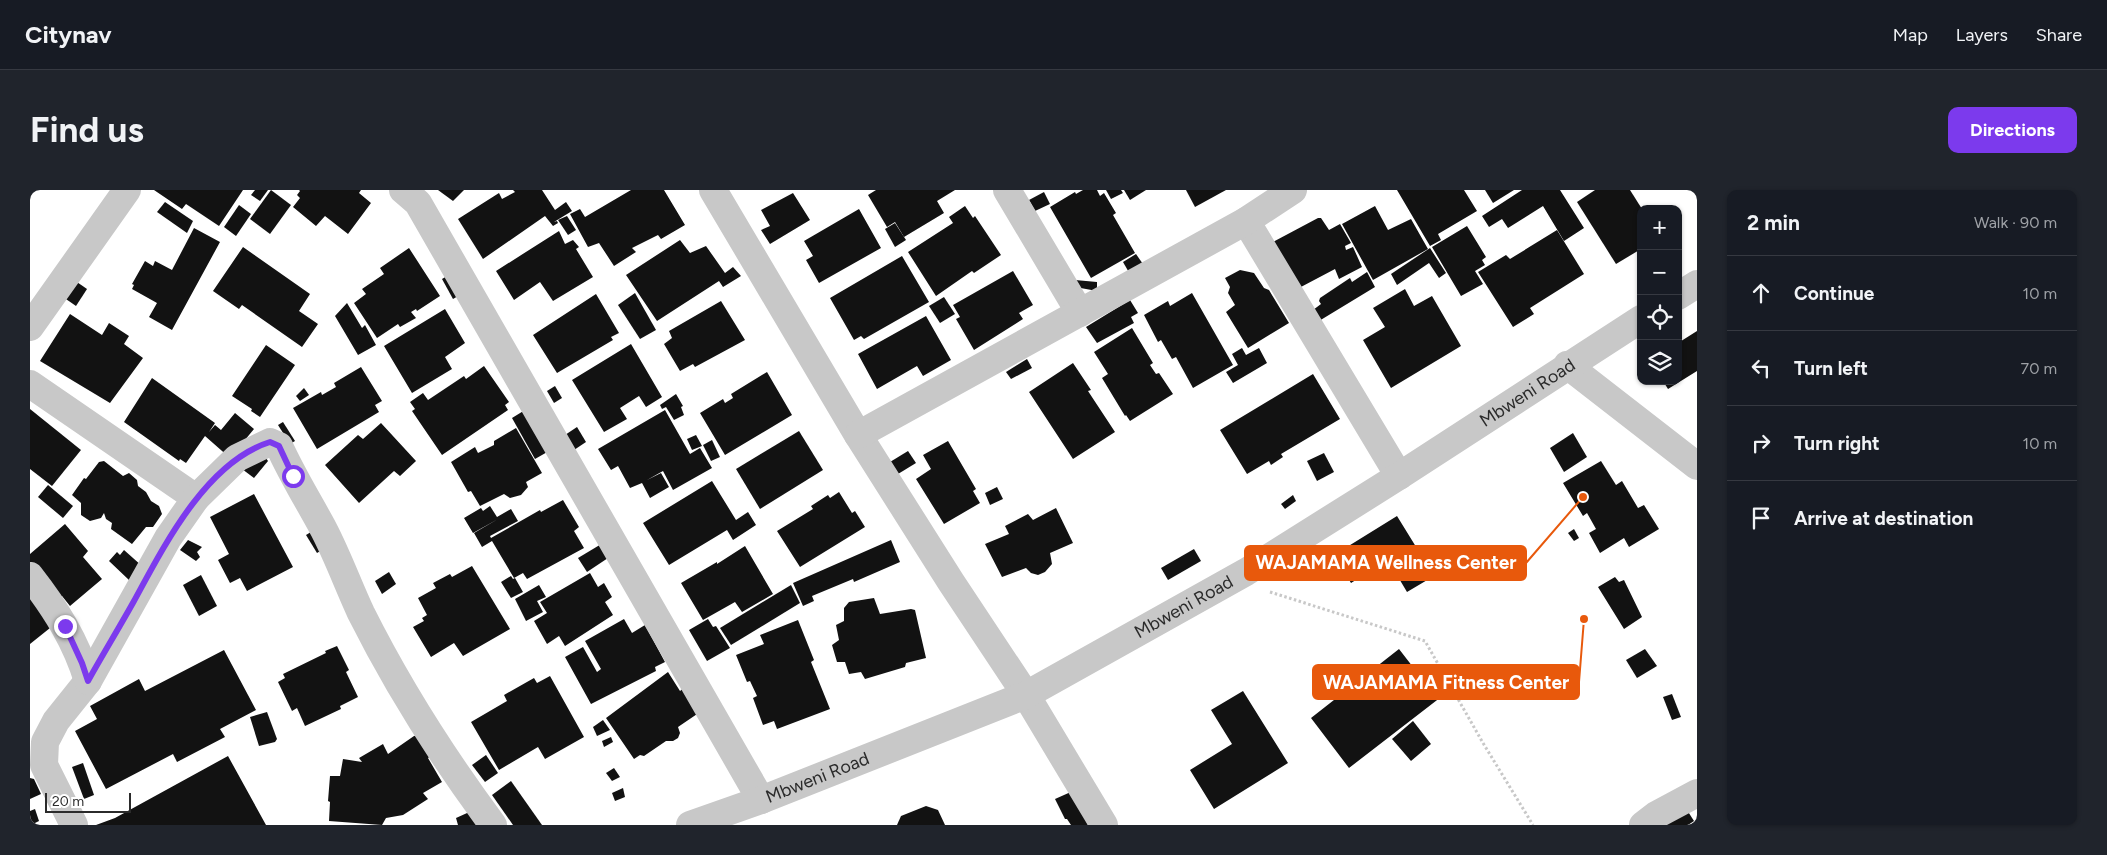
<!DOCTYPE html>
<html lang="en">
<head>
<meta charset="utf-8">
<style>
  body { margin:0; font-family:Figtree,sans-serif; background:#20242c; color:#f1f3f6 }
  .controls { position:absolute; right:15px; top:15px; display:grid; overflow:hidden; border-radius:10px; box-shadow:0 1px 4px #0004 }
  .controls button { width:45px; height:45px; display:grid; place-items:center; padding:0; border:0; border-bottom:1px solid #363941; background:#171b24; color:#f1f3f6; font:25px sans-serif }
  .scale { position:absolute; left:15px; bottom:12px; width:86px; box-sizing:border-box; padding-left:5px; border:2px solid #2b2b2b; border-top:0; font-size:14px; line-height:18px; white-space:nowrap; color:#2b2b2b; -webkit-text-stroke:4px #fff; paint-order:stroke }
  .stop { position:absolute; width:15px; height:15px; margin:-11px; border:4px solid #7c3aed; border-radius:50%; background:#fff }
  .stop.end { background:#7c3aed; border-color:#fff; box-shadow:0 1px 5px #0008 }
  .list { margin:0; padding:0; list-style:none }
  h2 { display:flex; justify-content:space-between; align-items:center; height:65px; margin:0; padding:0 20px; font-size:21px }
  h2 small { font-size:16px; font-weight:400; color:#9ea1a6 }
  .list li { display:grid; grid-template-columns:32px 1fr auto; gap:15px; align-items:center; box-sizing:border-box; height:75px; padding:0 20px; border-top:1px solid #363941 }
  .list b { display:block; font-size:19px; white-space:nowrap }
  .list em { font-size:16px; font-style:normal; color:#9ea1a6 }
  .icon { flex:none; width:28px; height:28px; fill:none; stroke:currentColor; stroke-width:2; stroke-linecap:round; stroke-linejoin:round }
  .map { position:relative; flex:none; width:1667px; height:635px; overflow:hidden; border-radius:10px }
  header { display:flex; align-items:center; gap:30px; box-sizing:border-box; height:70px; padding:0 25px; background:#171b24; border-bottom:1px solid #363941 }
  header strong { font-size:24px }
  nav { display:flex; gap:28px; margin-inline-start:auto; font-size:18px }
  .intro { display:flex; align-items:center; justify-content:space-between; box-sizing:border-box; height:120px; padding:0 30px }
  h1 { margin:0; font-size:35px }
  .button { padding:12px 22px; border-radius:10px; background:#7c3aed; color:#fff; font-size:18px; font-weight:700 }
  main { display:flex; gap:30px; padding:0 30px }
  aside { flex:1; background:#171b24; border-radius:10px; box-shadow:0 1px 4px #0004 }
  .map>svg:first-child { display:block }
  .building { fill:#121212 }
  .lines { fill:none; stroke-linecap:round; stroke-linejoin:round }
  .path { stroke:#c8c8c8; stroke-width:3; stroke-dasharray:2.5 2.5; stroke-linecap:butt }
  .minor { stroke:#c8c8c8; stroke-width:28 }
  .route { stroke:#7c3aed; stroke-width:6 }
  .labels { text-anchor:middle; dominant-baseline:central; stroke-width:5; stroke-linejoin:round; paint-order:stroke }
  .street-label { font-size:18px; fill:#2b2b2b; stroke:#fff }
  .leader { fill:none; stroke:#e8590c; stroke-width:2 }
  .callout-dot { fill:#e8590c; stroke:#fff; stroke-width:2 }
  .callout { fill:#e8590c; stroke:#e8590c; stroke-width:2 }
  .callout-label { font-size:19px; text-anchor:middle; font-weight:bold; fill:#fff }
</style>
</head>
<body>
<header>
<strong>Citynav</strong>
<nav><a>Map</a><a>Layers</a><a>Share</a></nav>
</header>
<div class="intro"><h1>Find us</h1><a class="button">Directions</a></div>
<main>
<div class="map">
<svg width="1667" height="635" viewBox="0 0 1667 635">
  <rect width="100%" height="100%" fill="#fff"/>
  <!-- building -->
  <g class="building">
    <path d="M 124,0 L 213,0 L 189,36 L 156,14 L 152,19 Z"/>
    <path d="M 225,0 L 238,0 L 230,11 L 221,5 Z"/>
    <path d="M 241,0 L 261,15 L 240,44 L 220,29 Z"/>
    <path d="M 269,0 L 331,0 L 329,3 L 341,13 L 318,44 L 295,26 L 286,36 L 263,17 L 270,8 L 267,5 L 270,1 Z"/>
    <path d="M 408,0 L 434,0 L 423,11 Z"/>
    <path d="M 483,0 L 512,0 L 525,20 L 536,12 L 542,21 L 524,32 L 527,31 L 528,33 L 523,36 L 515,26 L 453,69 L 428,29 L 469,3 L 472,9 L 485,2 Z"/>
    <path d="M 601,0 L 634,0 L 655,35 L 631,49 L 628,45 L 602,58 L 606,62 L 584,76 L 569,53 L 558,57 L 540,24 L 550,19 L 555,27 Z"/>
    <path d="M 846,0 L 925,0 L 907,11 L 914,23 L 874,47 L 865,32 L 857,37 L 838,5 Z"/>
    <path d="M 1053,0 L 1067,0 L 1070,6 L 1074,3 L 1086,23 L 1083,25 L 1105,63 L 1061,88 L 1020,17 L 1045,2 L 1046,4 Z"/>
    <path d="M 1076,0 L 1091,0 L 1093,3 L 1081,9 Z"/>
    <path d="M 1094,0 L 1116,0 L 1100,10 Z"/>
    <path d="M 1156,0 L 1196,0 L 1165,17 Z"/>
    <path d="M 1367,0 L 1434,0 L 1447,21 L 1408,44 L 1411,50 L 1400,56 Z"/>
    <path d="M 1455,0 L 1484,0 L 1463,13 Z"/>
    <path d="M 1492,0 L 1530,0 L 1554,38 L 1534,51 L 1513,16 L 1478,38 L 1472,29 L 1459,37 L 1452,26 Z"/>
    <path d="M 1565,0 L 1600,0 L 1612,19 L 1611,59 L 1586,74 L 1547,12 Z"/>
    <path d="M 1014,2 L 1020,14 L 1005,21 L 999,10 Z"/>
    <path d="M 763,3 L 780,30 L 740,54 L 731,40 L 740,36 L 731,20 Z"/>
    <path d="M 135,12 L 163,31 L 157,43 L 127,22 Z"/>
    <path d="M 209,15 L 221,24 L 206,46 L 194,37 Z"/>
    <path d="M 935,16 L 943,28 L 945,26 L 971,65 L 944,83 L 942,81 L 906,106 L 878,62 L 923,33 L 919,27 Z"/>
    <path d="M 1345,16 L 1358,40 L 1381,29 L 1398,59 L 1343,90 L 1312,34 Z"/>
    <path d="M 829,19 L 851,58 L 789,93 L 776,70 L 783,66 L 774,51 Z"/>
    <path d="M 537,26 L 546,40 L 538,45 L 528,30 Z"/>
    <path d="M 1288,28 L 1291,28 L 1299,40 L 1310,34 L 1321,53 L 1315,56 L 1316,60 L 1323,57 L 1332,77 L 1309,89 L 1305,79 L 1269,98 L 1241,53 Z"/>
    <path d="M 865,33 L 876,50 L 865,57 L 855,39 Z"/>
    <path d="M 1437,36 L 1456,67 L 1452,70 L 1455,75 L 1445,81 L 1453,94 L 1431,106 L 1402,57 Z"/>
    <path d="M 164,38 L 190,52 L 142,140 L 119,127 L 127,113 L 102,99 L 104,95 L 102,94 L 115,71 L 123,76 L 125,71 L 142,80 Z"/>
    <path d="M 1527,40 L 1554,84 L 1500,118 L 1504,124 L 1483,137 L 1448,82 L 1476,65 L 1480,69 Z"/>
    <path d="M 529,41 L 535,54 L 543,50 L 549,57 L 546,59 L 563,87 L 523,111 L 510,92 L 484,110 L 466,81 Z"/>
    <path d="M 650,50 L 660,63 L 676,56 L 695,83 L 703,77 L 711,86 L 693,97 L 689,91 L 627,131 L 596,85 Z"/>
    <path d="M 213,57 L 280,104 L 269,121 L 288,134 L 272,157 L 212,115 L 209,119 L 183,101 Z"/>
    <path d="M 379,58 L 410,106 L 387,121 L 386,119 L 381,122 L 386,128 L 370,137 L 368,134 L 347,148 L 324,113 L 336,104 L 332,99 L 354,84 L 350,78 Z"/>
    <path d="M 1400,58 L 1416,83 L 1409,88 L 1399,73 L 1367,95 L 1361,84 Z"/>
    <path d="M 1106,64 L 1115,77 L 1101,86 L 1093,72 Z"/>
    <path d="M 872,66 L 899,112 L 834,149 L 831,146 L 824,150 L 800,108 Z"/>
    <path d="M 1210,80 L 1224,83 L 1234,98 L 1239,100 L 1259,133 L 1218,158 L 1196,122 L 1205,115 L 1198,103 L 1200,97 L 1195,88 Z"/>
    <path d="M 983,81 L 1003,115 L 989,123 L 993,129 L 944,160 L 926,129 L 930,127 L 923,115 Z"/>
    <path d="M 1337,82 L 1345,97 L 1289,131 L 1283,120 L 1291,114 L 1289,111 L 1290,108 L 1320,88 L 1322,92 Z"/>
    <path d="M 422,83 L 433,103 L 423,109 L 412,89 Z"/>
    <path d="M 44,90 L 57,99 L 46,116 L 33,107 Z"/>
    <path d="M 1045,90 L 1067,92 L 1067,101 L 1045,97 Z"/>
    <path d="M 1375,99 L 1384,116 L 1402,106 L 1431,156 L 1361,198 L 1333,150 L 1355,137 L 1343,118 Z"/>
    <path d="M 605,103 L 626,140 L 610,149 L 588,115 Z"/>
    <path d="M 1162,103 L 1203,175 L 1163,198 L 1146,167 L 1142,169 L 1131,150 L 1128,152 L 1114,125 L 1138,111 L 1140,116 Z"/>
    <path d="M 566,104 L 589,143 L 581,147 L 583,150 L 527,183 L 503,145 Z"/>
    <path d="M 914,107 L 925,124 L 910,133 L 899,116 Z"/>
    <path d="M 1100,110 L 1108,123 L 1101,127 L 1104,133 L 1067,153 L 1056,137 Z"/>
    <path d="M 691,111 L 715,150 L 665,177 L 663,174 L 650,181 L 634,154 L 642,148 L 639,141 Z"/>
    <path d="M 317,113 L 332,138 L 335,135 L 346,155 L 328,165 L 305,126 Z"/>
    <path d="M 415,119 L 435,153 L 415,167 L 422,179 L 382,203 L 354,156 Z"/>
    <path d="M 40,124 L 72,145 L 79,133 L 99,146 L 94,154 L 113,168 L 80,213 L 10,171 Z"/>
    <path d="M 896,126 L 921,170 L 893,186 L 887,176 L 847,199 L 828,164 Z"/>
    <path d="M 1102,138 L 1123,173 L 1120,175 L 1126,184 L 1129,183 L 1143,204 L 1100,231 L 1096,225 L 1095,226 L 1072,188 L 1078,184 L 1064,162 Z"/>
    <path d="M 1667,141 L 1667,181 L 1638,199 L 1633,191 L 1648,191 L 1648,153 Z"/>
    <path d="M 601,154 L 632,207 L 616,217 L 609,206 L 590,218 L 597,229 L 574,242 L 542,190 Z"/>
    <path d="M 236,155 L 265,175 L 230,227 L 221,221 L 222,219 L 202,206 Z"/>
    <path d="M 1212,158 L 1216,165 L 1229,158 L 1237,173 L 1203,193 L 1196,182 L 1208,175 L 1202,164 Z"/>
    <path d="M 997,169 L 1002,178 L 981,189 L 976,182 Z"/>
    <path d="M 1043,173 L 1061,200 L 1058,201 L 1085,242 L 1043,269 L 999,202 Z"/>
    <path d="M 454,176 L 479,212 L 475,215 L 478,220 L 412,265 L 382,221 L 385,219 L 380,212 L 393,203 L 398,210 L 434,186 L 436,189 Z"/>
    <path d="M 331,177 L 352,211 L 345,215 L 349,222 L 287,259 L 263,218 L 291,202 L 292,205 L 306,197 L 304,193 Z"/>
    <path d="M 737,182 L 762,225 L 695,265 L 670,223 L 693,209 L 695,213 L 703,208 L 701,204 Z"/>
    <path d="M 1283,184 L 1310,229 L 1251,264 L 1253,267 L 1241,275 L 1239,271 L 1217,284 L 1190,240 Z"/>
    <path d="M 122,188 L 185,233 L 179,242 L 185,235 L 191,240 L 205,223 L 224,239 L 200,268 L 175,246 L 156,273 L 150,269 L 149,271 L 94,232 Z"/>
    <path d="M 525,196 L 532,208 L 524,213 L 517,201 Z"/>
    <path d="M 274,198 L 279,205 L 270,211 L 266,206 Z"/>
    <path d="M 646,204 L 653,216 L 651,217 L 654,225 L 644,230 L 636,217 L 632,219 L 630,215 Z"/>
    <path d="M 0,219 L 51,260 L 22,296 L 0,279 Z"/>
    <path d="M 495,220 L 519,261 L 505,269 L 482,228 Z"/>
    <path d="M 635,220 L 660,264 L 670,258 L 682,278 L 643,300 L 633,281 L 617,290 L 631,283 L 639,297 L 620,308 L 612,293 L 600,298 L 588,276 L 581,280 L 568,259 Z"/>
    <path d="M 253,232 L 265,251 L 260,254 L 248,235 Z"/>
    <path d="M 351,233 L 386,271 L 370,286 L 364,281 L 329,313 L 295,275 L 328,245 L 333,249 Z"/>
    <path d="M 547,237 L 556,252 L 544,260 L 535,245 Z"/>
    <path d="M 486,238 L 512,283 L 496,292 L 498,297 L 491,305 L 480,308 L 474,304 L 450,316 L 441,301 L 438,302 L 421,272 L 445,257 L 448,263 L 464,255 L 464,251 Z"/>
    <path d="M 769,241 L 793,280 L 730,319 L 706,279 Z"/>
    <path d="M 1543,243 L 1557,267 L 1534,282 L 1520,258 Z"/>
    <path d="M 666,245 L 672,256 L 662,260 L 657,249 Z"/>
    <path d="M 682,250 L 690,267 L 681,271 L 673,255 Z"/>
    <path d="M 918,251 L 946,299 L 943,301 L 950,313 L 914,334 L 886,289 L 901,279 L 893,265 Z"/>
    <path d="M 878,261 L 886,273 L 868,284 L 860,272 Z"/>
    <path d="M 1294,263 L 1304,282 L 1287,291 L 1277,271 Z"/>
    <path d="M 236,268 L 238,271 L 224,288 L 212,279 Z"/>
    <path d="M 74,271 L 93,286 L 99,283 L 107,290 L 108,296 L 116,302 L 121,311 L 129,316 L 132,324 L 123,337 L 116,337 L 102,354 L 81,339 L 82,333 L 76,329 L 74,323 L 71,328 L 60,331 L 51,325 L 51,313 L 42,305 L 54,288 L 56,289 L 69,272 Z"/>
    <path d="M 1571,271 L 1586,295 L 1592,291 L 1608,318 L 1614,315 L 1629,339 L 1599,357 L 1594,348 L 1570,363 L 1559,343 L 1566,339 L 1557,323 L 1553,326 L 1533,293 Z"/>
    <path d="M 682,291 L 706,330 L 718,322 L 726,335 L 703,350 L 697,340 L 639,375 L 613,333 Z"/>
    <path d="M 18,295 L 43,316 L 33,328 L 8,307 Z"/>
    <path d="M 967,297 L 973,309 L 960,315 L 955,303 Z"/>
    <path d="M 809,302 L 822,323 L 825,321 L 835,337 L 770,377 L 747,341 L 783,319 L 781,316 L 798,305 L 800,308 Z"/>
    <path d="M 224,304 L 263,377 L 217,401 L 210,388 L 200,393 L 188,370 L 199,364 L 180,327 Z"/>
    <path d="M 1263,305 L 1266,311 L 1255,319 L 1251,314 Z"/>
    <path d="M 533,310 L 549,337 L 544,341 L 554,358 L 497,389 L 493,383 L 484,388 L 462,351 L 452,357 L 444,343 L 468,329 L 443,343 L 434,328 L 451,318 L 453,321 L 460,316 L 467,327 L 481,319 L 488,331 L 460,346 L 461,348 L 510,320 L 511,322 Z"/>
    <path d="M 1026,318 L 1043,353 L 1020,363 L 1022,374 L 1015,382 L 1008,385 L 1001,383 L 996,378 L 972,387 L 955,354 L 979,344 L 975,336 L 998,324 L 1003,330 Z"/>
    <path d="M 1367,326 L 1404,386 L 1377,402 L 1358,370 L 1321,393 L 1304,365 Z"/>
    <path d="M 35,334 L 58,361 L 53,367 L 72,389 L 40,416 L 32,406 L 28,409 L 0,376 L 0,364 Z"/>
    <path d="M 1544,339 L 1549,348 L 1544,351 L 1538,343 Z"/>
    <path d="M 281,342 L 292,360 L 287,363 L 276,345 Z"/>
    <path d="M 158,350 L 172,357 L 167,362 L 170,367 L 166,371 L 150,360 Z"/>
    <path d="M 861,350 L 870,372 L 824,392 L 823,389 L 782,406 L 784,411 L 773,416 L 763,393 Z"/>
    <path d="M 573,353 L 581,366 L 557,382 L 548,368 Z"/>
    <path d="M 715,356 L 743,404 L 712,422 L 705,412 L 673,430 L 651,393 L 687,372 L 687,374 Z"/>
    <path d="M 1164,359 L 1171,371 L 1138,390 L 1131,378 Z"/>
    <path d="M 94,360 L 112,376 L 99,390 L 79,371 L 87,362 L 90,365 Z"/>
    <path d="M 442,376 L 480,439 L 433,466 L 424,453 L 401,467 L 383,437 L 394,431 L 392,428 L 397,425 L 388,408 L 406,398 L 403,393 L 420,384 L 422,387 Z"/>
    <path d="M 359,382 L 366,394 L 352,404 L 345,391 Z"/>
    <path d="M 560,383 L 568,397 L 574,393 L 582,407 L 575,412 L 583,425 L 535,456 L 529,446 L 517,454 L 504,431 L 517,423 L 510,412 Z"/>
    <path d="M 171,385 L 187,416 L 169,426 L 153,395 Z"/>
    <path d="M 481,386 L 483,389 L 485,388 L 493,402 L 481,408 L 471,392 Z"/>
    <path d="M 1585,387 L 1589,392 L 1594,390 L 1612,427 L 1594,439 L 1568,397 Z"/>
    <path d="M 0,393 L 25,434 L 0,454 Z"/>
    <path d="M 509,395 L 516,407 L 507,411 L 513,422 L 496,431 L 485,409 Z"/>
    <path d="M 761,395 L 770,413 L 701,455 L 690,438 Z"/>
    <path d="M 844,408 L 850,424 L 881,419 L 885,420 L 896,468 L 876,473 L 875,477 L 835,489 L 831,482 L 819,484 L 815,472 L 807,472 L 802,455 L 809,450 L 806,435 L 814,431 L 814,418 L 819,412 Z"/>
    <path d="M 594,429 L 602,443 L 615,435 L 635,472 L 625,477 L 626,481 L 561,514 L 535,467 L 553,457 L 567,482 L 571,479 L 555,451 Z"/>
    <path d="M 678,429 L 683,437 L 686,436 L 700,458 L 677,471 L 659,440 Z"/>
    <path d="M 768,430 L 784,470 L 781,472 L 800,519 L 747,539 L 744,531 L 733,535 L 723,508 L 727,506 L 720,491 L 717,492 L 706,465 L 734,454 L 730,445 Z"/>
    <path d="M 307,456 L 319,480 L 316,482 L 328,507 L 310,516 L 311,519 L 275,536 L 267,518 L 262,521 L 248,492 L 255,488 L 253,484 L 296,463 L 295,461 Z"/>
    <path d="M 1369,459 L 1393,490 L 1396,487 L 1411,507 L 1319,578 L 1281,528 Z"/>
    <path d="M 1615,459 L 1627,476 L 1607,488 L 1596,470 Z"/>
    <path d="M 194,460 L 226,520 L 190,539 L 195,547 L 147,572 L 143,564 L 76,599 L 45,541 L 67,529 L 60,516 L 109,489 L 115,501 Z"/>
    <path d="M 638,482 L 650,501 L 656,496 L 673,520 L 648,537 L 650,543 L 648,548 L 643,551 L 636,551 L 614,566 L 610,565 L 604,569 L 576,528 Z"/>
    <path d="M 520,486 L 554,547 L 515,569 L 508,557 L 469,580 L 441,532 L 477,511 L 474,505 L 504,488 L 507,493 Z"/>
    <path d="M 1213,501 L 1258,573 L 1184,619 L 1160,580 L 1202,554 L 1181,520 Z"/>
    <path d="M 1642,504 L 1651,527 L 1642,530 L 1633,507 Z"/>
    <path d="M 237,522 L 247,549 L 245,552 L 229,556 L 220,527 Z"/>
    <path d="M 573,530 L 580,540 L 567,546 L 563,537 Z"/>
    <path d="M 1383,531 L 1401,554 L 1381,571 L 1362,549 Z"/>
    <path d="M 390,545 L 402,565 L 398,568 L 412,592 L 393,603 L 398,609 L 373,625 L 356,628 L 352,635 L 299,631 L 300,612 L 298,611 L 300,586 L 310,586 L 313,569 L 332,572 L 329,568 L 353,554 L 358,564 L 384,546 Z"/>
    <path d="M 581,547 L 583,552 L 574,557 L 572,551 Z"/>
    <path d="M 456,565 L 468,583 L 455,592 L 442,575 Z"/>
    <path d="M 198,566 L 236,635 L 66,635 L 85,628 Z"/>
    <path d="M 53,573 L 64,605 L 54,609 L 42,577 Z"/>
    <path d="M 584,578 L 590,587 L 582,591 L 576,583 Z"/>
    <path d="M 0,588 L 4,589 L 11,604 L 0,609 Z"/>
    <path d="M 481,591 L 512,635 L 483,635 L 462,605 Z"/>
    <path d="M 593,598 L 595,607 L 585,611 L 582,603 Z"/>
    <path d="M 1043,601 L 1058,635 L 1041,635 L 1037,629 L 1035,629 L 1025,609 Z"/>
    <path d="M 896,616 L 908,620 L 915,635 L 867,635 L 871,626 Z"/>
    <path d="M 5,619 L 9,631 L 5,633 L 6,635 L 0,635 L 0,621 Z"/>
    <path d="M 446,619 L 453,635 L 428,635 L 426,628 Z"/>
    <path d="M 1657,620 L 1664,631 L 1658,635 L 1633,635 Z"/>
  </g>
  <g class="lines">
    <!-- path -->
    <path class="path" d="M 1240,402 L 1395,451 L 1453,553 L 1503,635"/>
    <!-- minor -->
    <g class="minor">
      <path d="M 373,0 L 388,13 L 731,610"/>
      <path d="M 683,0 L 828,245 L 921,392 L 996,505 L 1074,635"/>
      <path d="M 977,0 L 1050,123"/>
      <path d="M 1216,31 L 1369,286"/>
      <path d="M 1648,106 L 1667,94"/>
      <path d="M 0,137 L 97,0"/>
      <path d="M 1537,175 L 1667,276"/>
      <path d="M 0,194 L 166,308 L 138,348 L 58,491 L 26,531 L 15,552 L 14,575 L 44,635"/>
      <path d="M 828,245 L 1216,31 L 1263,0"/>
      <path d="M 166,308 L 207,268 L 240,252 L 249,256 C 262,285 279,312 294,340 C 308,367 318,395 331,423 C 368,497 414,569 463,635"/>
      <path d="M 0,386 C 25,418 46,451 58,491"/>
      <path id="s1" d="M 660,635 L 731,610 L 996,505 L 1216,382 L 1369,286 L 1611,129"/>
      <path d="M 1613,635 L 1626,625 L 1667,603"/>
    </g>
  </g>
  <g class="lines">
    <!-- route -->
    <path class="route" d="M 35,436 L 52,473 L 58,491 C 73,464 89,438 104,411 C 134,356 176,272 240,252 L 249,256 L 263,286"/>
  </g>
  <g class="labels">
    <!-- street labels -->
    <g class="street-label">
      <text stroke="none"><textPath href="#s1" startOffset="946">Mbweni Road</textPath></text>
      <text stroke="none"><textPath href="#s1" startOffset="541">Mbweni Road</textPath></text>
      <text stroke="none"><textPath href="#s1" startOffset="136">Mbweni Road</textPath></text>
    </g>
  </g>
  <!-- callouts -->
  <path class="leader" d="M1553 307L1496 373M1554 429L1549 492"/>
  <g class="callout-dot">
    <circle cx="1553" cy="307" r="5"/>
    <circle cx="1554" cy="429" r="5"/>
  </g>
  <g class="callout">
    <rect x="1215" y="356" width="281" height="34" rx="5"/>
    <rect x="1283" y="475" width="266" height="34" rx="5"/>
  </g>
  <g class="callout-label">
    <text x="1356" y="379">WAJAMAMA Wellness Center</text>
    <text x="1416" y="499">WAJAMAMA Fitness Center</text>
  </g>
</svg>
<div class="controls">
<button>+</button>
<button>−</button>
<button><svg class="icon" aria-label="locate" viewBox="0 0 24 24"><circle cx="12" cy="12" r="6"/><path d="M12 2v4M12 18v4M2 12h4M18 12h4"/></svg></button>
<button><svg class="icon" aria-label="layers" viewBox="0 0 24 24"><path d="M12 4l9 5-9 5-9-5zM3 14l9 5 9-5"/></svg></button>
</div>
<div class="scale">20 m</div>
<div class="stop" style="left:263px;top:286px"></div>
<div class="stop end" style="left:35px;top:436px"></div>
</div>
<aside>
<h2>2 min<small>Walk · 90 m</small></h2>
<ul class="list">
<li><svg class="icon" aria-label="ahead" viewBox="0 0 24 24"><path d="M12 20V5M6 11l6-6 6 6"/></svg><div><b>Continue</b></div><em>10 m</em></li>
<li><svg class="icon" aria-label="left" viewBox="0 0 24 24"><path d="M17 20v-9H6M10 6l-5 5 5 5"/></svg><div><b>Turn left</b></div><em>70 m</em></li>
<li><svg class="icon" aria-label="right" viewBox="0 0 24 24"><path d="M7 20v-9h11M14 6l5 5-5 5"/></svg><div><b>Turn right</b></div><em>10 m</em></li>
<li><svg class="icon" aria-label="arrive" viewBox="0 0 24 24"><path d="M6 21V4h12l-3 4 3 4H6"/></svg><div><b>Arrive at destination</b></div></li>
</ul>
</aside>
</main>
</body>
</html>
